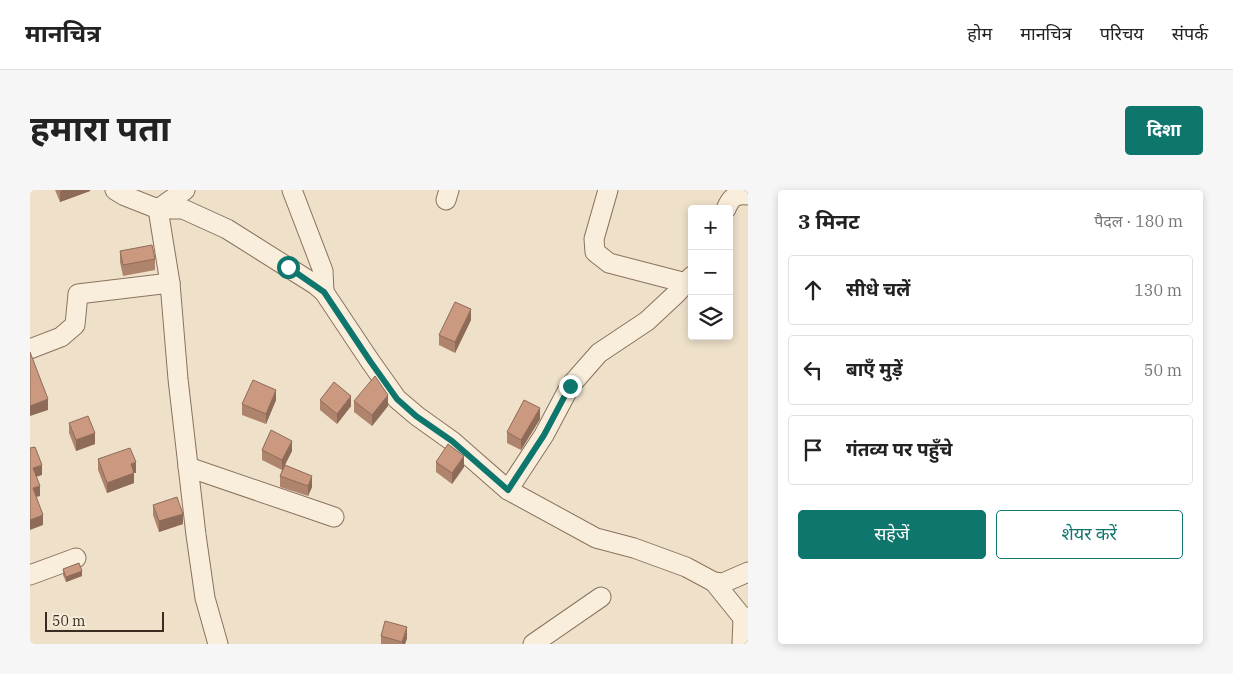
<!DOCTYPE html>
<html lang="hi">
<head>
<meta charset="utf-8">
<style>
  body { margin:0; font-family:"IBM Plex Serif","Noto Sans Devanagari",serif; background:#f6f6f6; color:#222 }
  .controls { position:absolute; right:15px; top:15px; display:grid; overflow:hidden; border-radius:5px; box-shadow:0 2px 8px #0003 }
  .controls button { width:45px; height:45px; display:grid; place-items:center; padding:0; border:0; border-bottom:1px solid #e0e0e0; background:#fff; color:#222; font:25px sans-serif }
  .scale { position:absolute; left:15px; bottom:12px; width:119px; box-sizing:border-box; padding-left:5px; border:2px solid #3b2b21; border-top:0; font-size:14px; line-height:18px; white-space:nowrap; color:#3b2b21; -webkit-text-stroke:4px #f5ebd8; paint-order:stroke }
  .stop { position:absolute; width:15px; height:15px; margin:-11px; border:4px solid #0f766e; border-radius:50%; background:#fff }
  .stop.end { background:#0f766e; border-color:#fff; box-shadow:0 1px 5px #0008 }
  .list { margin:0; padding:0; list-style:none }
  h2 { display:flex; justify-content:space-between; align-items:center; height:65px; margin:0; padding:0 20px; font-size:21px }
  h2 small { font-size:16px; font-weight:400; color:#767676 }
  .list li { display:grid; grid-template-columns:32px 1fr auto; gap:15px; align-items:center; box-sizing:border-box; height:70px; margin:0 10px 10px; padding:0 10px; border:1px solid #e0e0e0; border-radius:5px }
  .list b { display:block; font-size:19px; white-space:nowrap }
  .list em { font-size:16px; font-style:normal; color:#767676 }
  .actions { display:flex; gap:10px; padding:15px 20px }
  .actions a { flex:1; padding:11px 0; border:1px solid #0f766e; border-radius:5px; text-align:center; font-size:18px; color:#0f766e }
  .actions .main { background:#0f766e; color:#fff }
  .icon { flex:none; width:28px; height:28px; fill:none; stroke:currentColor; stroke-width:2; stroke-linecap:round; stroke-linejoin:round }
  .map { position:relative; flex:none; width:718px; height:454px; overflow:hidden; border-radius:5px }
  header { display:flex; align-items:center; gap:30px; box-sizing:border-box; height:70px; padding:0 25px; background:#fff; border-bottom:1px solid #e0e0e0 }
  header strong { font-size:24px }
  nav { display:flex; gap:28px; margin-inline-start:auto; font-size:18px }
  .intro { display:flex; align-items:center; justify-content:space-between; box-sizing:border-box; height:120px; padding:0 30px }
  h1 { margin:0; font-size:35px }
  .button { padding:12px 22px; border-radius:5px; background:#0f766e; color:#fff; font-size:18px; font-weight:700 }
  main { display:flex; gap:30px; padding:0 30px }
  aside { flex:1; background:#fff; border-radius:5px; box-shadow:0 2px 8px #0003 }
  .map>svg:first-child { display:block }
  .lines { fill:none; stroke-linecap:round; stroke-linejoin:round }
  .minor-casing { stroke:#8a725d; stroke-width:21 }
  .minor { stroke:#f9eedc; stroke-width:19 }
  .wall { fill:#af846d }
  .shaded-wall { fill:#8e6b59 }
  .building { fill:#cb997f; stroke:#8e6b59 }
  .route { stroke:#0f766e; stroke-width:6 }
</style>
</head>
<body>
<header>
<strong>मानचित्र</strong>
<nav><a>होम</a><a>मानचित्र</a><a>परिचय</a><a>संपर्क</a></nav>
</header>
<div class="intro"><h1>हमारा पता</h1><a class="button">दिशा</a></div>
<main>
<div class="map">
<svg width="718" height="454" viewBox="0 0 718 454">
  <rect width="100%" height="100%" fill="#eee0c9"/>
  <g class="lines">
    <defs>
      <g id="minor">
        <path d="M 85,0 L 95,6 L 128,19 L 153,19 L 197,39 L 286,95 L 294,102 L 340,171 L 367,209 L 387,226 L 422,251 L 478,300 L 566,348 L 604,358 L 656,377 L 684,392 L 693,393 L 718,382"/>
        <path d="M 155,0 L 128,19 L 140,93 L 148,189 L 166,345 L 175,408 L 188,454"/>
        <path d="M 262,0 L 293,81 L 294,102"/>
        <path d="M 578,0 L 564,49 L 565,62 L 579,73 L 656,93"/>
        <path d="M 416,10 L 419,0"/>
        <path d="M 696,19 C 701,7 705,4 718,5"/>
        <path d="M 0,159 L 31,147 L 45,135 L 48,104 L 140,93"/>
        <path d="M 158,277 L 304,327"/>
        <path d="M 478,300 L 514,245 L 540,196 L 569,163 L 617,131 L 647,103 L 662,86"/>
        <path d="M 0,385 L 46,368"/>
        <path d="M 684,392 L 713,428 L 718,427"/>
        <path d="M 503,454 L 571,407"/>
        <path d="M 712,454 L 713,428"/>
      </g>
    </defs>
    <!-- minor casing -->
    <use href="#minor" class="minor-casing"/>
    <!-- minor -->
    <use href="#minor" class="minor"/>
  </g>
  <!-- wall -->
  <g class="wall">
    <path d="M 25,0 L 60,0 L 60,1 L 30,12 Z"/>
    <path d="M 90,61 L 125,69 L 125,80 L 93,86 L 90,72 Z"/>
    <path d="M 441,130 L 425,163 L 409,155 L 409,145 Z"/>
    <path d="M 246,210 L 236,234 L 212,225 L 212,214 Z"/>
    <path d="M 290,210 L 321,216 L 307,234 L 290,220 Z"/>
    <path d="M 324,211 L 358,216 L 342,236 L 324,222 Z"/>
    <path d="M 510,229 L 491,260 L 477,253 L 477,242 Z"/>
    <path d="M 39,233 L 65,254 L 46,261 L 39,243 Z"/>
    <path d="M 232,260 L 262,261 L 255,275 L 282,297 L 278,306 L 250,297 L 250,286 L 252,280 L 232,270 Z"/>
    <path d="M 68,269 L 106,283 L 104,283 L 104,293 L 77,303 L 68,280 Z"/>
    <path d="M 406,272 L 434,277 L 422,294 L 406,282 Z"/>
    <path d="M 123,315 L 153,334 L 129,342 L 123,325 Z"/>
    <path d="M 33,379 L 52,386 L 36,392 L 33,385 Z"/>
    <path d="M 351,446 L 377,448 L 375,454 L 351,454 Z"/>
  </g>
  <!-- shaded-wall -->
  <g class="shaded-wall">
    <path d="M 33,0 L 60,0 L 60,1 L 30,12 L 30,1 Z"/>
    <path d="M 441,119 L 441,130 L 425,163 L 425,152 Z"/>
    <path d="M 246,200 L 246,210 L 236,234 L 236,224 Z"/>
    <path d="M 358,205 L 358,216 L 342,236 L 342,225 Z"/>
    <path d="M 321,206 L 321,216 L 307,234 L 307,224 Z"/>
    <path d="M 18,209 L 18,220 L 0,226 L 0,216 Z"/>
    <path d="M 510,218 L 510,229 L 491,260 L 491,250 Z"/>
    <path d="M 65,243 L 65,254 L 46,261 L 46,250 Z"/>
    <path d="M 262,251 L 262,261 L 252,280 L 252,270 Z"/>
    <path d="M 434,266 L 434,277 L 422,294 L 422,283 Z"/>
    <path d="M 106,272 L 106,283 L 104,283 L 104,293 L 77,303 L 77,293 L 101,274 Z"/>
    <path d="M 12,275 L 12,285 L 3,288 L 3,278 Z"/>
    <path d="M 282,286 L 282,297 L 278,306 L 278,296 Z"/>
    <path d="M 10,296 L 10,306 L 3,308 L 3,298 Z"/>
    <path d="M 153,324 L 153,334 L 129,342 L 129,331 Z"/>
    <path d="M 13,325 L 13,335 L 0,340 L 0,330 Z"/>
    <path d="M 52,381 L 52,386 L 36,392 L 36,387 Z"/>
    <path d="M 377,437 L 377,448 L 375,454 L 372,454 Z"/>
  </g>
  <!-- building -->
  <g class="building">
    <path d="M 122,55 L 125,69 L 93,75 L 90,61 Z"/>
    <path d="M 425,112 L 441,119 L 425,152 L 409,145 Z"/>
    <path d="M 0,162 L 18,209 L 0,216 Z"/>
    <path d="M 345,186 L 358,205 L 342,225 L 324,211 Z"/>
    <path d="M 223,190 L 246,200 L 236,224 L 212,214 Z"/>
    <path d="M 304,192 L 321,206 L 307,224 L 290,210 Z"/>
    <path d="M 494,210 L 510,218 L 491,250 L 477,242 Z"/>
    <path d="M 58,226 L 65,243 L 46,250 L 39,233 Z"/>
    <path d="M 241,240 L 262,251 L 252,270 L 232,260 Z"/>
    <path d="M 418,254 L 434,266 L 422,283 L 406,272 Z"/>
    <path d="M 5,257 L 12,275 L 3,278 L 10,296 L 3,298 L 13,325 L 0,330 L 0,258 Z"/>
    <path d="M 100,258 L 106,272 L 101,274 L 104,283 L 77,293 L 68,269 Z"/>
    <path d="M 255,275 L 282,286 L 278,296 L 250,286 Z"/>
    <path d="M 147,307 L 153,324 L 129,331 L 123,315 Z"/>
    <path d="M 49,373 L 52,381 L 36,387 L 33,379 Z"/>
    <path d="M 355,431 L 377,437 L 372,452 L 351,446 Z"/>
  </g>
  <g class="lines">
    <!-- route -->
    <path class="route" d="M 258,77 L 294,102 L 340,171 L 367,209 L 386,226 L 422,251 L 478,300 L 514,245 L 540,196"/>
  </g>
</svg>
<div class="controls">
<button>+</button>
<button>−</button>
<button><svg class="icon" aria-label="layers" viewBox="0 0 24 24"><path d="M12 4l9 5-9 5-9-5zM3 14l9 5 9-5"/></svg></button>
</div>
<div class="scale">50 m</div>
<div class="stop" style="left:258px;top:77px"></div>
<div class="stop end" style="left:540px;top:196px"></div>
</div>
<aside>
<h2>3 मिनट<small>पैदल · 180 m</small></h2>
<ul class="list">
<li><svg class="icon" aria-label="ahead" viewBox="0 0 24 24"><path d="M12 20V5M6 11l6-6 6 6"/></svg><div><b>सीधे चलें</b></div><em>130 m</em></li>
<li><svg class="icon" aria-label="left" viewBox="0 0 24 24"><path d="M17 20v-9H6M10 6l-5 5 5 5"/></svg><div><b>बाएँ मुड़ें</b></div><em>50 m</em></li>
<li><svg class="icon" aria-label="arrive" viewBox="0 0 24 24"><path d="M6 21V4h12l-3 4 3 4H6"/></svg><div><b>गंतव्य पर पहुँचे</b></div></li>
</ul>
<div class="actions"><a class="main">सहेजें</a><a>शेयर करें</a></div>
</aside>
</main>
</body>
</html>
